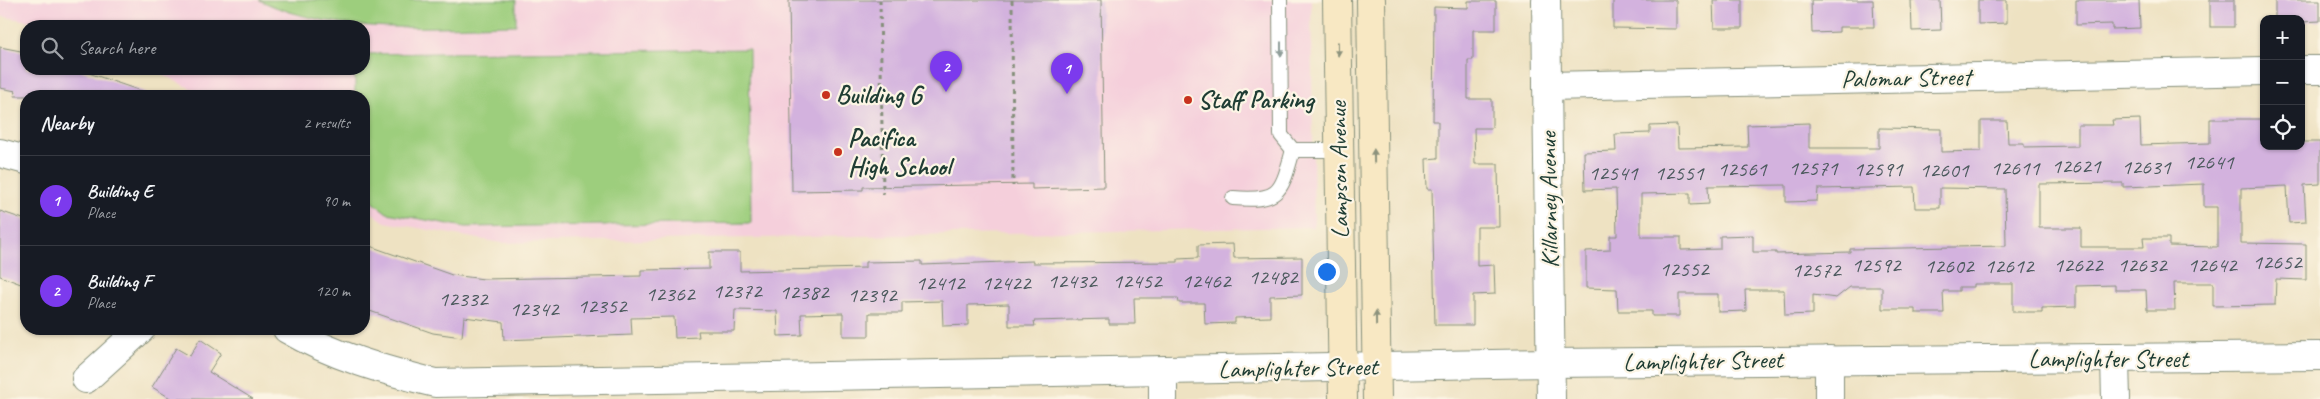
<!DOCTYPE html>
<html lang="en">
<head>
<meta charset="utf-8">
<style>
  body { margin:0; font-family:Caveat,sans-serif; background:#242831; color:#f1f3f6 }
  .controls { position:absolute; right:15px; top:15px; display:grid; overflow:hidden; border-radius:10px; box-shadow:0 1px 4px #0004 }
  .controls button { width:45px; height:45px; display:grid; place-items:center; padding:0; border:0; border-bottom:1px solid #363941; background:#171b24; color:#f1f3f6; font:25px sans-serif }
  .you { position:absolute; left:1326px; top:271px; width:18px; height:18px; margin:-12px; border:4px solid #fff; border-radius:50%; background:#1a73e8; box-shadow:0 0 0 8px #1a73e833 }
  .badge { display:grid; place-items:center; width:32px; height:32px; border-radius:50%; background:#7c3aed; color:#fff; font-size:16px; font-weight:700 }
  .pin { position:absolute; translate:-50% -41px; filter:drop-shadow(0 1px 2px #0008) }
  .pin::after { content:''; position:absolute; top:26px; width:18px; height:15px; background:inherit; clip-path:polygon(0 0,100% 0,50% 100%) }
  .list { margin:0; padding:0; list-style:none }
  h2 { display:flex; justify-content:space-between; align-items:center; height:65px; margin:0; padding:0 20px; font-size:21px }
  h2 small { font-size:16px; font-weight:400; color:#9ea1a6 }
  .list li { display:grid; grid-template-columns:32px 1fr auto; gap:15px; align-items:center; box-sizing:border-box; height:90px; padding:0 20px; border-top:1px solid #363941 }
  .list b { display:block; font-size:19px; white-space:nowrap }
  .list p { margin:0; font-size:16px; white-space:nowrap; color:#9ea1a6 }
  .list em { font-size:16px; font-style:normal; color:#9ea1a6 }
  .icon { flex:none; width:28px; height:28px; fill:none; stroke:currentColor; stroke-width:2; stroke-linecap:round; stroke-linejoin:round }
  .map { position:relative; flex:none; width:2320px; height:399px; overflow:hidden }
  .search { position:absolute; background:#171b24; box-shadow:0 1px 4px #0004; left:20px; top:20px; width:350px; height:55px; display:flex; align-items:center; gap:12px; box-sizing:border-box; padding:0 18px; border-radius:20px; color:#9ea1a6; font-size:19px }
  .panel { position:absolute; background:#171b24; box-shadow:0 1px 4px #0004; left:20px; top:90px; width:350px; height:245px; border-radius:20px }
  .map>svg:first-child { display:block }
  .built { fill:#f5cfdb }
  .green { fill:#9dce7d; stroke:#5e8658 }
  .building { fill:#d3b2de; fill-rule:evenodd }
  .lines { fill:none; stroke-linecap:round; stroke-linejoin:round }
  .lane-casing { stroke:#86907b; stroke-width:16 }
  .street-casing { stroke:#86907b; stroke-width:30 }
  .secondary-casing { stroke:#86907b; stroke-width:30 }
  .path { stroke:#86907b; stroke-width:3; stroke-dasharray:4 4; stroke-linecap:butt }
  .lane { stroke:#fff; stroke-width:14 }
  .street { stroke:#fff; stroke-width:28 }
  .secondary { stroke:#f8e8c3; stroke-width:28 }
  .oneway { fill:#8f9e9a }
  .oneway2 { fill:#8c927c }
  .poi-dot { fill:#c8321e; stroke:#fcf5e5; stroke-width:2 }
  .labels { text-anchor:middle; dominant-baseline:central; stroke-width:4.5; stroke-linejoin:round; paint-order:stroke }
  .number-label { font-size:22px; fill:#4c5a5e }
  .street-label { font-size:25px; fill:#1f3d34; stroke:#fcf5e5 }
  .poi-label { font-size:25px; font-weight:bold; fill:#1f3d34; stroke:#fcf5e5; text-anchor:start }
</style>
</head>
<body>
<div class="map">
<svg width="2320" height="399" viewBox="0 0 2320 399">
  <rect width="100%" height="100%" fill="#fcf5e5"/>
  <filter id="ink" filterUnits="userSpaceOnUse"><feTurbulence type="fractalNoise" baseFrequency=".02" numOctaves="2"/><feDisplacementMap in="SourceGraphic" scale="10" xChannelSelector="R" yChannelSelector="G"/><feConvolveMatrix kernelMatrix="1 2 1 2 8 2 1 2 1" color-interpolation-filters="sRGB"/></filter>
  <filter id="wash" filterUnits="userSpaceOnUse"><feTurbulence type="fractalNoise" baseFrequency=".0096" numOctaves="4" result="noise"/><feDisplacementMap in="SourceGraphic" scale="20" xChannelSelector="R" yChannelSelector="G"/><feGaussianBlur stdDeviation="1.12" result="paint"/><feColorMatrix in="noise" values="0 0 0 0 0 0 0 0 0 0 0 0 0 0 0 0 0 1.4 0 .05"/><feComposite in="paint" operator="in"/></filter>
  <g filter="url(#wash)">
    <rect width="100%" height="100%" fill="#eee2c2"/>
    <!-- built -->
    <path class="built" d="M 0,0 L 1311,0 L 1314,227 L 501,243 L 385,222 L 364,207 L 364,96 L 206,96 L 151,69 L 364,69 L 364,26 L 56,26 L 0,16 Z"/>
    <!-- green -->
    <g class="green">
      <path d="M 259,0 L 516,0 L 516,25 C 432,26 337,37 259,0 Z"/>
      <path d="M 749,49 L 751,223 L 465,227 L 387,213 L 364,195 L 364,96 L 355,96 L 355,69 L 364,69 L 364,54 Z"/>
    </g>
    <g id="blocks">
      <!-- building -->
      <g class="building">
        <path d="M 789,0 L 1101,0 L 1104,187 L 1032,189 L 1032,184 L 863,187 L 863,190 L 792,191 Z"/>
        <path d="M 1613,0 L 1676,0 L 1676,29 L 1613,28 Z"/>
        <path d="M 1713,0 L 1742,0 L 1742,28 L 1714,28 Z"/>
        <path d="M 1811,0 L 1873,0 L 1874,27 L 1839,27 L 1839,32 L 1812,33 Z"/>
        <path d="M 1911,0 L 1940,0 L 1941,30 L 1912,31 Z"/>
        <path d="M 1978,0 L 2007,0 L 2007,23 L 1978,24 Z"/>
        <path d="M 2076,0 L 2139,0 L 2140,28 L 2112,29 L 2112,24 L 2076,25 Z"/>
        <rect x="2210" y="0" width="24" height="27"/>
        <path d="M 2275,0 L 2320,0 L 2320,21 L 2301,22 L 2301,19 L 2275,19 Z"/>
        <path d="M 1468,1 L 1496,1 L 1496,30 L 1473,30 L 1473,60 L 1468,60 L 1468,99 L 1492,99 L 1492,128 L 1474,128 L 1475,164 L 1498,164 L 1499,227 L 1477,227 L 1477,266 L 1494,265 L 1495,294 L 1473,295 L 1473,325 L 1435,325 L 1432,189 L 1427,189 L 1426,159 L 1438,158 L 1438,121 L 1433,121 L 1434,7 L 1468,8 Z"/>
        <path d="M 0,47 L 26,52 L 26,69 L 77,69 L 147,93 L 147,96 L 14,96 L 16,91 L 0,88 Z"/>
        <path d="M 2140,119 L 2141,145 L 2210,143 L 2210,119 L 2264,119 L 2264,146 L 2301,146 L 2301,142 L 2320,142 L 2320,184 L 2304,185 L 2306,222 L 2289,223 L 2287,186 L 2241,188 L 2241,243 L 2306,244 L 2306,280 L 2276,279 L 2275,305 L 2213,306 L 2213,283 L 2174,283 L 2175,310 L 2147,310 L 2146,290 L 2115,290 L 2115,285 L 2076,286 L 2076,307 L 2042,308 L 2042,312 L 2013,312 L 2013,284 L 1974,284 L 1974,287 L 1959,287 L 1959,291 L 1943,291 L 1944,313 L 1915,313 L 1915,309 L 1882,309 L 1882,287 L 1850,287 L 1836,298 L 1813,295 L 1813,314 L 1785,315 L 1784,290 L 1745,290 L 1746,311 L 1718,312 L 1718,294 L 1679,294 L 1679,316 L 1652,316 L 1652,311 L 1618,311 L 1617,289 L 1586,288 L 1586,251 L 1610,250 L 1610,236 L 1617,236 L 1616,189 L 1585,190 L 1584,152 L 1616,151 L 1615,134 L 1650,133 L 1650,126 L 1677,125 L 1678,148 L 1748,147 L 1747,125 L 1809,123 L 1809,148 L 1879,148 L 1879,128 L 1941,129 L 1941,152 L 1981,151 L 1981,121 L 2007,121 L 2008,143 L 2024,143 L 2024,147 L 2078,146 L 2078,125 L 2113,125 L 2112,120 ZM 2123,183 L 2123,187 L 2204,184 L 2204,207 L 2217,207 L 2217,247 L 2169,246 L 2169,238 L 2143,238 L 2144,247 L 2081,247 L 2081,228 L 2039,228 L 2039,184 ZM 1786,185 L 1786,202 L 1817,201 L 1818,189 L 1914,187 L 1915,208 L 1940,208 L 1940,188 L 2005,189 L 2006,246 L 1850,249 L 1850,252 L 1776,254 L 1776,252 L 1753,252 L 1753,235 L 1720,236 L 1720,249 L 1681,250 L 1681,237 L 1641,237 L 1641,194 L 1690,193 L 1690,205 L 1709,204 L 1708,186 Z"/>
        <path d="M 0,211 L 26,220 L 26,286 L 0,276 Z"/>
        <path d="M 364,244 L 452,275 L 484,279 L 641,276 L 641,270 L 709,269 L 709,252 L 740,252 L 740,271 L 865,268 L 865,262 L 922,261 L 922,265 L 1033,261 L 1033,263 L 1178,262 L 1178,259 L 1198,258 L 1198,245 L 1233,244 L 1234,258 L 1302,257 L 1302,295 L 1270,296 L 1270,317 L 1235,318 L 1235,323 L 1205,324 L 1204,303 L 1179,303 L 1178,298 L 1134,298 L 1135,324 L 1109,324 L 1109,319 L 1034,321 L 1035,326 L 1009,326 L 1009,304 L 968,305 L 968,325 L 943,326 L 942,301 L 902,302 L 902,313 L 869,313 L 869,336 L 843,336 L 843,313 L 801,314 L 802,335 L 778,336 L 777,311 L 735,310 L 734,331 L 698,331 L 699,337 L 675,338 L 674,317 L 631,318 L 632,335 L 504,340 L 503,322 L 464,317 L 462,337 L 433,333 L 364,309 Z"/>
        <path d="M 200,339 L 221,353 L 209,372 L 253,399 L 172,399 L 152,387 L 176,348 L 190,356 Z"/>
      </g>
    </g>
  </g>
  <g filter="url(#ink)">
    <use href="#blocks" fill-opacity="0" stroke="#86907b" stroke-width="1"/>
    <g class="lines">
      <defs>
        <g id="lane">
          <path d="M 1280,0 L 1281,135 L 1293,150 L 1339,150"/>
          <path d="M 1233,198 C 1281,202 1281,192 1293,150"/>
        </g>
        <g id="street">
          <path d="M 1546,0 L 1551,399"/>
          <path d="M 2301,70 L 2320,70"/>
          <path d="M 1547,86 L 2264,71"/>
          <path d="M 0,153 L 26,160"/>
          <path d="M 287,329 C 333,356 383,370 435,383 L 1551,363 L 2320,356"/>
          <path d="M 1829,360 L 1829,399"/>
          <path d="M 2115,360 L 2116,399"/>
          <path d="M 1163,371 L 1163,399"/>
          <path d="M 86,379 L 141,329"/>
        </g>
        <g id="secondary">
          <path d="M 1337,0 L 1343,399"/>
          <path d="M 1371,0 L 1377,399"/>
        </g>
      </defs>
      <!-- lane casing -->
      <use href="#lane" class="lane-casing"/>
      <!-- street casing -->
      <use href="#street" class="street-casing"/>
      <!-- secondary casing -->
      <use href="#secondary" class="secondary-casing"/>
      <!-- path -->
      <g class="path">
        <path d="M 880,0 L 883,194"/>
        <path d="M 1012,0 L 1013,186"/>
      </g>
      <!-- lane -->
      <use href="#lane" class="lane"/>
      <!-- street -->
      <use href="#street" class="street"/>
      <!-- secondary -->
      <use href="#secondary" class="secondary"/>
    </g>
    <!-- one-way arrows -->
    <defs><path id="oneway-solid" d="M-6-.8H1V-3.2L6.5 0L1 3.2V.8H-6Z" transform="scale(1.25)"/></defs>
    <use class="oneway" href="#oneway-solid" transform="translate(1281 49) rotate(90)"/>
    <g class="oneway2">
      <use href="#oneway-solid" transform="translate(1338 49) rotate(89)"/>
      <use href="#oneway-solid" transform="translate(1374 156) rotate(-91)"/>
      <use href="#oneway-solid" transform="translate(1376 318) rotate(-91)"/>
    </g>
  </g>
  <!-- markers -->
  <g class="poi-dot">
    <circle cx="826" cy="95" r="5"/>
    <circle cx="1188" cy="100" r="5"/>
    <circle cx="838" cy="152" r="5"/>
  </g>
  <g class="labels">
    <!-- number labels -->
    <g class="number-label">
      <text x="2209" y="162">12641</text>
      <text x="2076" y="166">12621</text>
      <text x="2146" y="167">12631</text>
      <text x="1813" y="168">12571</text>
      <text x="2015" y="168">12611</text>
      <text x="1742" y="169">12561</text>
      <text x="1878" y="169">12591</text>
      <text x="1944" y="170">12601</text>
      <text x="1613" y="173">12541</text>
      <text x="1679" y="173">12551</text>
      <text x="2277" y="262">12652</text>
      <text x="1876" y="265">12592</text>
      <text x="2078" y="265">12622</text>
      <text x="2142" y="265">12632</text>
      <text x="2212" y="265">12642</text>
      <text x="1949" y="266">12602</text>
      <text x="2009" y="266">12612</text>
      <text x="1684" y="269">12552</text>
      <text x="1816" y="270">12572</text>
      <text x="1273" y="277">12482</text>
      <text x="1072" y="281">12432</text>
      <text x="1137" y="281">12452</text>
      <text x="1206" y="281">12462</text>
      <text x="940" y="283">12412</text>
      <text x="1006" y="283">12422</text>
      <text x="737" y="291">12372</text>
      <text x="804" y="292">12382</text>
      <text x="670" y="294">12362</text>
      <text x="872" y="295">12392</text>
      <text x="463" y="299">12332</text>
      <text x="602" y="306">12352</text>
      <text x="534" y="309">12342</text>
    </g>
    <!-- street labels -->
    <g class="street-label">
      <text transform="translate(1906 78) rotate(-1)">Palomar Street</text>
      <text transform="translate(1339 170) rotate(-91)">Lampson Avenue</text>
      <text transform="translate(1549 200) rotate(-91)">Killarney Avenue</text>
      <text x="2108" y="359">Lamplighter Street</text>
      <text transform="translate(1703 361) rotate(-1)">Lamplighter Street</text>
      <text transform="translate(1298 368) rotate(-1)">Lamplighter Street</text>
    </g>
    <!-- poi labels -->
    <g class="poi-label">
      <text x="836" y="95">Building G</text>
      <text x="1198" y="100">Staff Parking</text>
      <text x="848" y="138">Pacifica<tspan x="848" dy="29">High School</tspan></text>
    </g>
  </g>
</svg>
<div class="controls">
<button>+</button>
<button>−</button>
<button><svg class="icon" aria-label="locate" viewBox="0 0 24 24"><circle cx="12" cy="12" r="6"/><path d="M12 2v4M12 18v4M2 12h4M18 12h4"/></svg></button>
</div>
<div class="you"></div>
<div class="pin badge" style="left:1067px;top:94px">1</div>
<div class="pin badge" style="left:946px;top:92px">2</div>
<div class="search"><svg class="icon" aria-label="search" viewBox="0 0 24 24"><circle cx="10" cy="10" r="6"/><path d="M15 15l6 6"/></svg>Search here</div>
<section class="panel">
<h2>Nearby<small>2 results</small></h2>
<ul class="list">
<li><span class="badge">1</span><div><b>Building E</b><p>Place</p></div><em>90 m</em></li>
<li><span class="badge">2</span><div><b>Building F</b><p>Place</p></div><em>120 m</em></li>
</ul>
</section>
</div>
</body>
</html>
